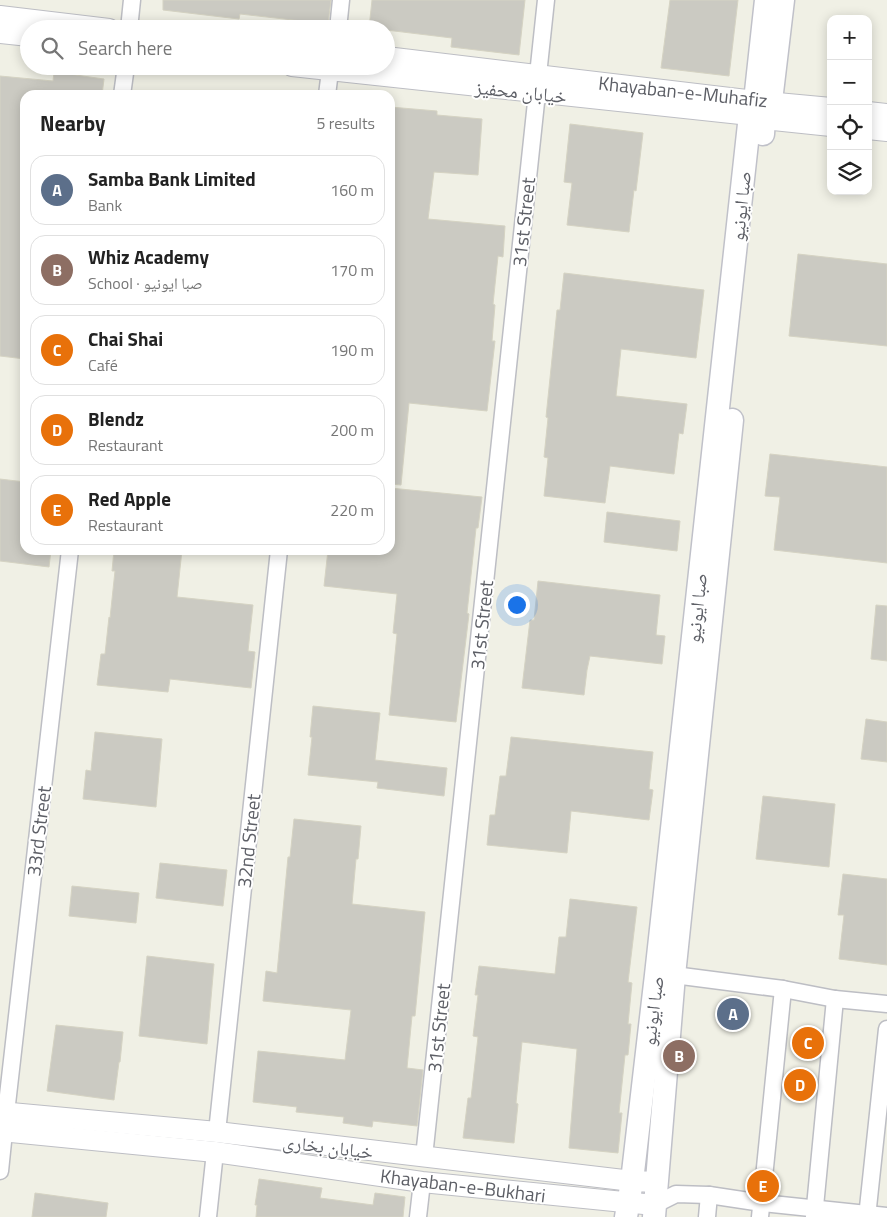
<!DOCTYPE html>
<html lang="en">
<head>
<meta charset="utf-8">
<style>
  body { margin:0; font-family:"Titillium Web","Noto Naskh Arabic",sans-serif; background:#f6f6f6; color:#222 }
  .controls { position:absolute; right:15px; top:15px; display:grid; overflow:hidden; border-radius:10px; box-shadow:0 2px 12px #0003 }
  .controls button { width:45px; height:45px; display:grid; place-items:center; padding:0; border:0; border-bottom:1px solid #e0e0e0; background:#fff; color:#222; font:25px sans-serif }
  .you { position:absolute; left:516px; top:604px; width:18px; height:18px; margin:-12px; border:4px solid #fff; border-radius:50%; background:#1a73e8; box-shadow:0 0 0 8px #1a73e833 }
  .badge { display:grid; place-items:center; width:32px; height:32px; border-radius:50%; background:#1a73e8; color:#fff; font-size:16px; font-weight:700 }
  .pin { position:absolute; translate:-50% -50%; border:2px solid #fff; box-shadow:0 1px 5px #0006 }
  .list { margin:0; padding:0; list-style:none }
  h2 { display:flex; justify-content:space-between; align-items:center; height:65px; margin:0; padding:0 20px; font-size:21px }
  h2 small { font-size:16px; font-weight:400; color:#767676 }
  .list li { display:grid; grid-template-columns:32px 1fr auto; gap:15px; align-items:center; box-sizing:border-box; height:70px; margin:0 10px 10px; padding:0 10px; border:1px solid #e0e0e0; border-radius:15px }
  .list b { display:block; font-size:19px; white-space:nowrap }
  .list p { margin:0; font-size:16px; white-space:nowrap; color:#767676 }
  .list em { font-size:16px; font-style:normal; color:#767676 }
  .icon { flex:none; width:28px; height:28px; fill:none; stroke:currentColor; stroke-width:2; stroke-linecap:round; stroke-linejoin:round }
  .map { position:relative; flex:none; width:887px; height:1217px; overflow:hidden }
  .search { position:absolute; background:#fff; box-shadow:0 2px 12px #0003; left:20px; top:20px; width:375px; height:55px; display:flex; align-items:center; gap:12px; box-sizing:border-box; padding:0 18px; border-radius:28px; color:#767676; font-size:19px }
  .panel { position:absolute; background:#fff; box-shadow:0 2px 12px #0003; left:20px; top:90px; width:375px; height:465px; border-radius:15px }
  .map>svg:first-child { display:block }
  .building { fill:#cbcac2; stroke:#d5d3c3 }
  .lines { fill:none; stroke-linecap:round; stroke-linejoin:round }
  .minor-casing { stroke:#bdbec4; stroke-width:19 }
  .tertiary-casing { stroke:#bdbec4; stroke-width:22 }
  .secondary-casing { stroke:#c0c1c9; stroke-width:25 }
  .minor { stroke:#fff; stroke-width:16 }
  .tertiary { stroke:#fff; stroke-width:20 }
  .secondary { stroke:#fff; stroke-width:22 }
  .labels { text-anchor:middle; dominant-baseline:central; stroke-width:4; stroke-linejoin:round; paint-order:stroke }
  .street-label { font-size:19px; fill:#5d5f66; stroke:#fff }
</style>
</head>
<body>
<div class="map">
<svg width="887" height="1217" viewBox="0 0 887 1217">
  <rect width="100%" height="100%" fill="#f0f0e5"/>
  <!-- building -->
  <g class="building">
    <path d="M 163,0 L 331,0 L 328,24 L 240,14 L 239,19 L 163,10 Z"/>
    <path d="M 372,0 L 525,0 L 519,55 L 451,47 L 452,38 L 386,30 L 386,29 L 369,28 Z"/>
    <path d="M 670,0 L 738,0 L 729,76 L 661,68 Z"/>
    <path d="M 54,72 L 104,79 L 102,95 L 25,95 L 25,359 L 0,356 L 0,76 L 53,81 Z"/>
    <path d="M 390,107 L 437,111 L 437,115 L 482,119 L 478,175 L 434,172 L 428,219 L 505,226 L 503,257 L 498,256 L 493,304 L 495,305 L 492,341 L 495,341 L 487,411 L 409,403 L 401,485 L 390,484 Z"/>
    <path d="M 570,124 L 643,133 L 636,191 L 634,190 L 629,232 L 567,225 L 572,183 L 564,182 Z"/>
    <path d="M 798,254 L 887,264 L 887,346 L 789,336 Z"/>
    <path d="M 564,273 L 704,290 L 696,358 L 621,349 L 616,396 L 687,404 L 683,434 L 679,433 L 674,474 L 610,466 L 605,503 L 544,496 L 548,458 L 544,457 L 548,418 L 546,417 L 557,310 L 560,310 Z"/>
    <path d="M 770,454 L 887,467 L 887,563 L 774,550 L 780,497 L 765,496 Z"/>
    <path d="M 0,479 L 25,482 L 25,550 L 51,550 L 49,567 L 0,561 Z"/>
    <path d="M 390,488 L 482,497 L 478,528 L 476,528 L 467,613 L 469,614 L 456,722 L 389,715 L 397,634 L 393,633 L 397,594 L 324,586 L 328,550 L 390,550 Z"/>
    <path d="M 607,512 L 680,521 L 677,551 L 604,542 Z"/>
    <path d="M 114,550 L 182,550 L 177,597 L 253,605 L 248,651 L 255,652 L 251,688 L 170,679 L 168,692 L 97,685 L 101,654 L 105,654 L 109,617 L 110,618 L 115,571 L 112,571 Z"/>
    <path d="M 538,581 L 660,595 L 656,635 L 665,636 L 662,664 L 590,656 L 587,670 L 584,695 L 522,688 L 530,620 L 534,620 Z"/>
    <path d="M 876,605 L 887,606 L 887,661 L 871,659 Z"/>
    <path d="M 313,706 L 380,713 L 375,760 L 447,768 L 444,796 L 377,788 L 378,782 L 308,775 L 312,737 L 310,737 Z"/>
    <path d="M 866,719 L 887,722 L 887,762 L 861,759 Z"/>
    <path d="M 95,732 L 162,739 L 156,807 L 83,799 L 86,770 L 91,771 Z"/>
    <path d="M 511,737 L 653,752 L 649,789 L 653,790 L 649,820 L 571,811 L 567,853 L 487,845 L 490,815 L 495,815 L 500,776 L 506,776 Z"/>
    <path d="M 763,796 L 835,804 L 829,867 L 756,859 Z"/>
    <path d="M 294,819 L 361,826 L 358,859 L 356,859 L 352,904 L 425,912 L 415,1016 L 412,1016 L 407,1068 L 423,1070 L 417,1126 L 373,1121 L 372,1127 L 343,1123 L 344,1117 L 296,1112 L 297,1107 L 253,1102 L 258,1051 L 345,1060 L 351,1010 L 263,1001 L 266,971 L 277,973 L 288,857 L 290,857 Z"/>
    <path d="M 160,863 L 227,870 L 223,906 L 156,898 Z"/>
    <path d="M 843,874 L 887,879 L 887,965 L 839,959 L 844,915 L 838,915 Z"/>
    <path d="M 72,886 L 139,893 L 136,923 L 69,916 Z"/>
    <path d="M 570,899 L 637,907 L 628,982 L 632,983 L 628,1024 L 631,1024 L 628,1055 L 625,1055 L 619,1113 L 622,1113 L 618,1153 L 569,1148 L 577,1049 L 522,1042 L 516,1103 L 518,1104 L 514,1143 L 463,1138 L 468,1098 L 471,1098 L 478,1037 L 473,1036 L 478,995 L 475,995 L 479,966 L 555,974 L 559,937 L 566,937 Z"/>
    <path d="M 147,956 L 214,964 L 207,1044 L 139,1036 Z"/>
    <path d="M 56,1025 L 123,1032 L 120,1062 L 119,1062 L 114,1100 L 47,1091 Z"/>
    <path d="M 259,1179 L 322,1188 L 320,1198 L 373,1205 L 375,1193 L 405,1197 L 403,1217 L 256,1217 L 257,1205 L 255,1205 Z"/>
    <path d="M 35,1193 L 108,1203 L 106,1217 L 32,1217 Z"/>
  </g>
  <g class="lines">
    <defs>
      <g id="minor">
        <path d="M 129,29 L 132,0"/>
        <path d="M 338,29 L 341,0"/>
        <path d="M 538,75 L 546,0"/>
        <path d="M 122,95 L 126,66"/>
        <path d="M 327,95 L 330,71"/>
        <path d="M 664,975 L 674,975 L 783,989 L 835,999 L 887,1004"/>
        <path d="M 6,1113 L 70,550"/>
        <path d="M 217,1132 L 279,550"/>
        <path d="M 424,1157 L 537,93"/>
        <path d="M 0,1171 L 4,1132"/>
        <path d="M 654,1205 L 676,1194 L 709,1195 L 762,1203 L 887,1216"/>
        <path d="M 208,1217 L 215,1152"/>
        <path d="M 418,1217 L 422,1182"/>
        <path d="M 707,1217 L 709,1195"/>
        <path d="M 760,1217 L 783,989"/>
        <path d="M 814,1217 L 835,999"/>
        <path d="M 867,1217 L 887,1029"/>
      </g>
      <g id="tertiary">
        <path d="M 0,16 L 109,29"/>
        <path d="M 0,33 L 29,36"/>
        <path d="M 386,57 L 755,101 L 831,108"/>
        <path d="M 292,66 L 750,115 L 764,119 L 831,126"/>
        <path d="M 868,112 L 887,114"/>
        <path d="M 868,129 L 887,131"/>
        <path d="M 0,1112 L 217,1132 L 632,1181 L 657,1182"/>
        <path d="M 0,1131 L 215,1152 L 422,1182 L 654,1205"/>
      </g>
      <g id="secondary">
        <path d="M 763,134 L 764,119 L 771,101 L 783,0"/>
        <path d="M 626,1217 L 632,1181 L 656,975 L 750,115 L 755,101 L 766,0"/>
        <path d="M 654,1217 L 674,975 L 732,420"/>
      </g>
    </defs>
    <!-- minor casing -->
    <use href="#minor" class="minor-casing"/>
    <!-- tertiary casing -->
    <use href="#tertiary" class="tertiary-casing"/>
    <!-- secondary casing -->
    <use href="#secondary" class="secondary-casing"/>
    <!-- minor -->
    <use href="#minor" class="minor"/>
    <!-- tertiary -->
    <use href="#tertiary" class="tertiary"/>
    <!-- secondary -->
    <use href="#secondary" class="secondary"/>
  </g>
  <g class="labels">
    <!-- street labels -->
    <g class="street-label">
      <text transform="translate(521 91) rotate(6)">خیابان محفیز</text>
      <text transform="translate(683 91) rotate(6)">Khayaban-e-Muhafiz</text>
      <text transform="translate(740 206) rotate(-84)">صبا ایونیو</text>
      <text transform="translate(523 222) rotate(-84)">31st Street</text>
      <text transform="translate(696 608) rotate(-84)">صبا ایونیو</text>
      <text transform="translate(481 625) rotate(-84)">31st Street</text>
      <text transform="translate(38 831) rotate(-83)">33rd Street</text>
      <text transform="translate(248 841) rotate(-84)">32nd Street</text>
      <text transform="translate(652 1011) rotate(-83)">صبا ایونیو</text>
      <text transform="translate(438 1028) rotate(-84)">31st Street</text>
      <text transform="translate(328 1146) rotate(7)">خیابان بخاری</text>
      <text transform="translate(463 1185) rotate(7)">Khayaban-e-Bukhari</text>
    </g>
  </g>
</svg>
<div class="controls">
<button>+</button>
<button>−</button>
<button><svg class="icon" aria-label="locate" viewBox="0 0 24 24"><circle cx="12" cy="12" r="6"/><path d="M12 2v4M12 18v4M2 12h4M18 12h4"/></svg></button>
<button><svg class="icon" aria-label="layers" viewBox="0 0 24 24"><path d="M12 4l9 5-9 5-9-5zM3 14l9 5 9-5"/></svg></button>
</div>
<div class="you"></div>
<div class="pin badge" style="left:733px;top:1014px;background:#5c6f8a">A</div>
<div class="pin badge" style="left:679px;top:1056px;background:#8d6e63">B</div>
<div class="pin badge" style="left:808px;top:1043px;background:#e8710a">C</div>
<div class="pin badge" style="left:800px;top:1085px;background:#e8710a">D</div>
<div class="pin badge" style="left:763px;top:1186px;background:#e8710a">E</div>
<div class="search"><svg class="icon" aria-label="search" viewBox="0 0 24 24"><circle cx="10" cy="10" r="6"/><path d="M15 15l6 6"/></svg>Search here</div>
<section class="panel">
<h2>Nearby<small>5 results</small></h2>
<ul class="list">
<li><span class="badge" style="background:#5c6f8a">A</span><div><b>Samba Bank Limited</b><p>Bank</p></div><em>160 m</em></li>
<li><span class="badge" style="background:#8d6e63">B</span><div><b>Whiz Academy</b><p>School · صبا ایونیو</p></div><em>170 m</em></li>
<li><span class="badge" style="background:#e8710a">C</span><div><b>Chai Shai</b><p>Café</p></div><em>190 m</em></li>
<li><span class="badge" style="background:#e8710a">D</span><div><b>Blendz</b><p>Restaurant</p></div><em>200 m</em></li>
<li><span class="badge" style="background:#e8710a">E</span><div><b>Red Apple</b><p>Restaurant</p></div><em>220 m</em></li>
</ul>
</section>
</div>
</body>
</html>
